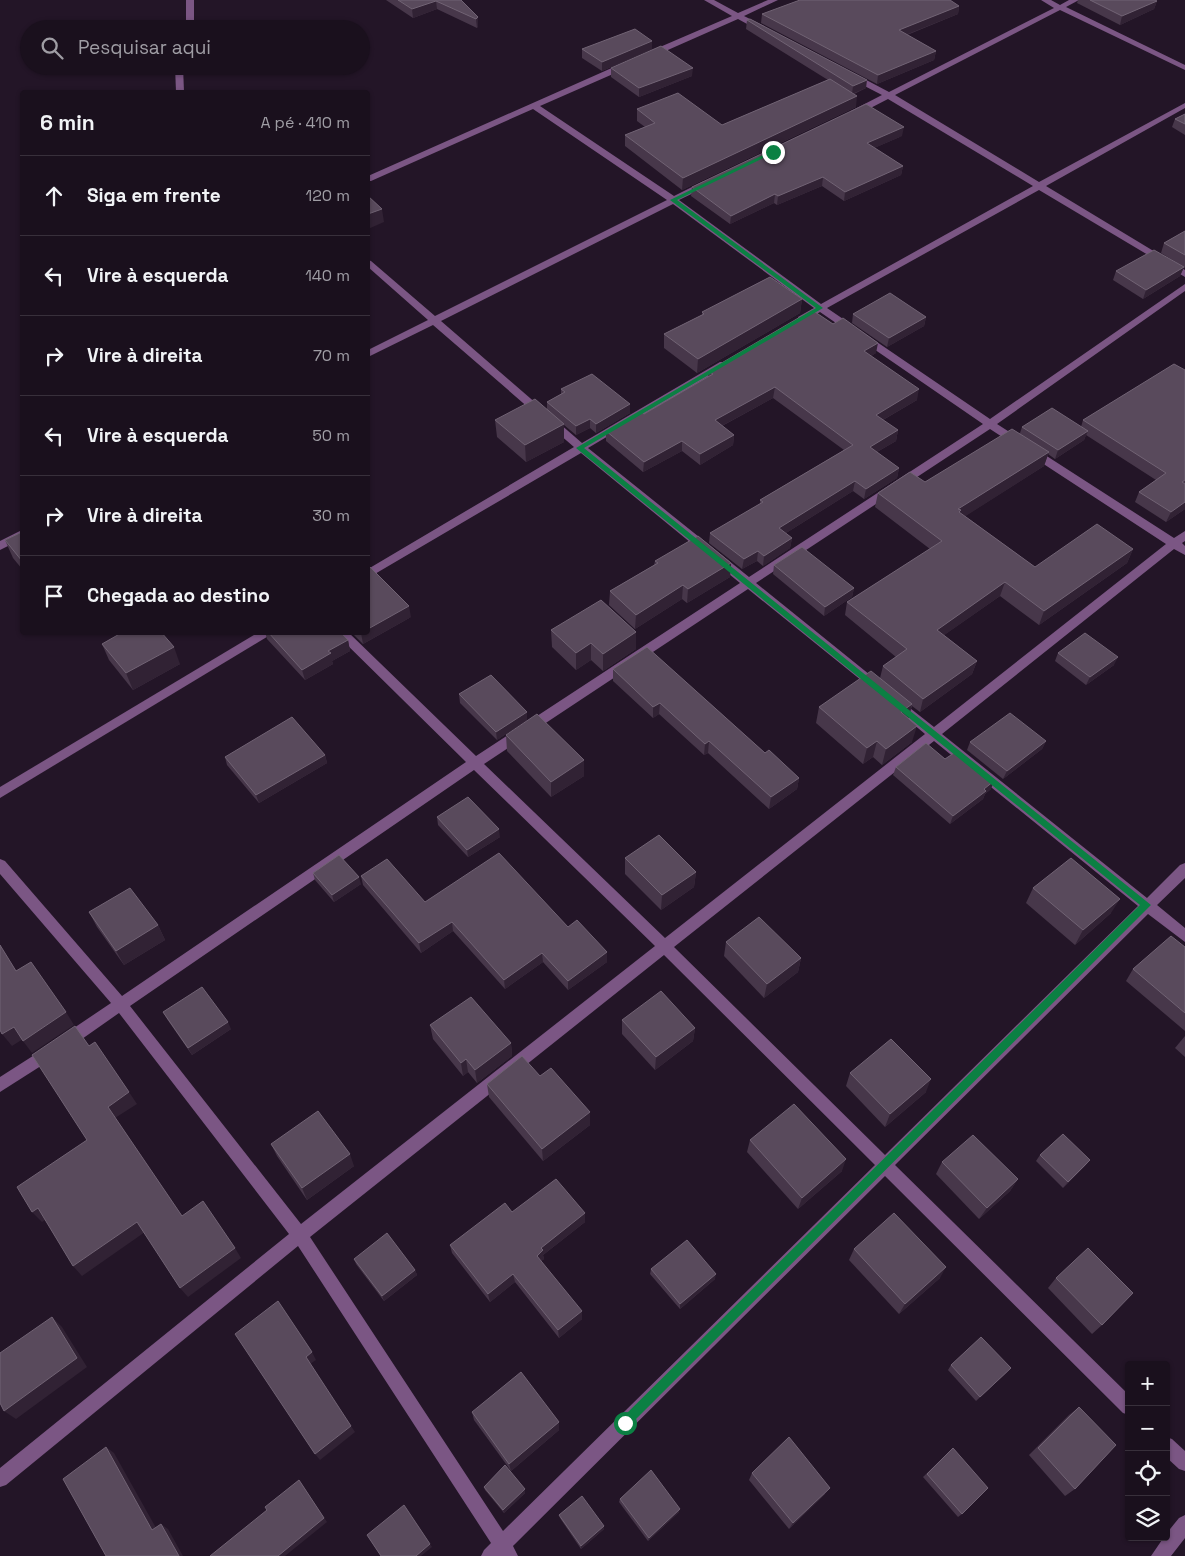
<!DOCTYPE html>
<html lang="pt">
<head>
<meta charset="utf-8">
<style>
  body { margin:0; font-family:"Space Grotesk",sans-serif; background:#231926; color:#f1f3f6 }
  .controls { position:absolute; right:15px; bottom:15px; display:grid; overflow:hidden; border-radius:5px; box-shadow:0 1px 4px #0004 }
  .controls button { width:45px; height:45px; display:grid; place-items:center; padding:0; border:0; border-bottom:1px solid #38303b; background:#1a101d; color:#f1f3f6; font:25px sans-serif }
  .stop { position:absolute; width:15px; height:15px; margin:-11px; border:4px solid #0b8043; border-radius:50%; background:#fff }
  .stop.end { background:#0b8043; border-color:#fff; box-shadow:0 1px 5px #0008 }
  .list { margin:0; padding:0; list-style:none }
  h2 { display:flex; justify-content:space-between; align-items:center; height:65px; margin:0; padding:0 20px; font-size:21px }
  h2 small { font-size:16px; font-weight:400; color:#9f9da4 }
  .list li { display:grid; grid-template-columns:32px 1fr auto; gap:15px; align-items:center; box-sizing:border-box; height:80px; padding:0 20px; border-top:1px solid #38303b }
  .list b { display:block; font-size:19px; white-space:nowrap }
  .list em { font-size:16px; font-style:normal; color:#9f9da4 }
  .icon { flex:none; width:28px; height:28px; fill:none; stroke:currentColor; stroke-width:2; stroke-linecap:round; stroke-linejoin:round }
  .map { position:relative; flex:none; width:1185px; height:1556px; overflow:hidden }
  .search { position:absolute; background:#1a101d; box-shadow:0 1px 4px #0004; left:20px; top:20px; width:350px; height:55px; display:flex; align-items:center; gap:12px; box-sizing:border-box; padding:0 18px; border-radius:28px; color:#9f9da4; font-size:19px }
  .panel { position:absolute; background:#1a101d; box-shadow:0 1px 4px #0004; left:20px; top:90px; width:350px; height:545px; border-radius:5px }
  .map>svg:first-child { display:block }
  .lines { fill:none; stroke-linecap:round; stroke-linejoin:round }
  .minor { fill:#7b5684; fill-rule:evenodd }
  .wall { fill:#47374a }
  .shaded-wall { fill:#312234 }
  .building { fill:#594a5c; stroke:#716374 }
  .route { fill:#0b8043 }
</style>
</head>
<body>
<div class="map">
<svg width="1185" height="1556" viewBox="0 0 1185 1556">
  <rect width="100%" height="100%" fill="#231527"/>
  <g class="lines">
    <!-- minor -->
    <g class="minor">
      <rect x="186" y="0" width="8" height="29"/>
      <path d="M 704,0 L 714,0 L 738,13 L 768,0 L 778,0 L 744,16 L 764,26 L 764,30 L 758,30 L 738,19 L 652,57 L 646,57 L 646,53 L 732,16 Z"/>
      <path d="M 1041,0 L 1051,0 L 1060,5 L 1069,0 L 1079,0 L 1066,7 L 1185,65 L 1185,70 L 1060,10 L 895,95 L 1039,182 L 1185,103 L 1185,108 L 1046,186 L 1185,270 L 1185,277 L 1039,190 L 827,308 L 990,419 L 1185,284 L 1185,291 L 997,424 L 1174,538 L 1185,531 L 1185,541 L 1182,543 L 1185,546 L 1185,555 L 1174,549 L 942,734 L 1147,898 L 1180,865 L 1185,863 L 1185,878 L 1157,905 L 1185,928 L 1185,942 L 1148,914 L 895,1165 L 1129,1395 L 1129,1415 L 1123,1413 L 885,1176 L 513,1546 L 518,1556 L 481,1556 L 484,1550 L 491,1543 L 298,1246 L 6,1485 L 0,1487 L 0,1468 L 289,1234 L 119,1013 L 72,1046 L 67,1047 L 62,1046 L 60,1041 L 62,1036 L 111,1003 L 0,874 L 0,859 L 5,861 L 122,996 L 466,762 L 334,632 L 348,632 L 476,756 L 740,583 L 581,453 L 368,578 L 368,569 L 574,447 L 433,325 L 368,357 L 368,350 L 428,320 L 368,267 L 368,260 L 371,261 L 435,316 L 667,200 L 533,109 L 371,181 L 368,181 L 368,176 L 623,63 L 629,63 L 629,67 L 540,106 L 674,196 L 704,181 L 710,181 L 710,185 L 679,200 L 821,304 L 1033,186 L 888,99 L 857,115 L 851,115 L 851,111 L 882,95 L 849,78 L 849,74 L 855,74 L 889,92 L 1054,8 ZM 673,204 L 814,308 L 798,317 L 798,321 L 804,321 L 820,312 L 983,424 L 749,577 L 588,448 L 726,366 L 726,362 L 720,362 L 582,443 L 441,321 ZM 990,429 L 1166,544 L 934,727 L 901,701 L 893,701 L 891,704 L 893,707 L 925,734 L 665,938 L 484,764 L 748,589 L 872,689 L 880,689 L 882,686 L 880,683 L 756,583 ZM 934,741 L 1138,906 L 885,1155 L 674,947 ZM 474,770 L 655,946 L 301,1224 L 130,1006 ZM 664,955 L 875,1165 L 503,1531 L 310,1237 Z"/>
      <path d="M 175,66 L 183,66 L 184,92 L 176,92 Z"/>
      <path d="M 22,530 L 22,539 L 0,550 L 0,541 Z"/>
      <path d="M 259,632 L 275,632 L 0,798 L 0,787 Z"/>
      <path d="M 50,1045 L 55,1047 L 57,1052 L 55,1057 L 0,1092 L 0,1077 Z"/>
      <path d="M 1166,1437 L 1172,1439 L 1185,1451 L 1185,1471 L 1179,1469 L 1166,1457 Z"/>
      <path d="M 1185,1515 L 1185,1538 L 1171,1556 L 1151,1556 L 1164,1537 L 1166,1537 L 1166,1534 L 1179,1518 Z"/>
    </g>
  </g>
  <!-- wall -->
  <g class="wall">
    <path d="M 386,0 L 461,0 L 478,17 L 478,26 L 477,28 L 437,9 L 413,18 Z"/>
    <path d="M 1078,0 L 1155,0 L 1157,1 L 1154,9 L 1120,25 L 1077,3 Z"/>
    <path d="M 959,6 L 958,14 L 907,35 L 936,51 L 934,60 L 877,84 L 761,23 L 762,14 Z"/>
    <path d="M 747,20 L 866,88 L 854,94 L 856,107 L 682,190 L 625,146 L 625,135 L 645,127 L 637,121 L 637,109 L 722,125 L 828,80 L 746,29 Z"/>
    <path d="M 582,49 L 652,49 L 602,71 L 582,58 Z"/>
    <path d="M 611,68 L 692,76 L 639,97 L 611,77 Z"/>
    <path d="M 1185,114 L 1185,135 L 1172,127 L 1175,119 Z"/>
    <path d="M 902,136 L 874,148 L 903,166 L 901,175 L 844,201 L 822,186 L 777,205 L 774,203 L 730,224 L 691,196 L 692,187 Z"/>
    <path d="M 1185,231 L 1185,268 L 1161,253 L 1164,243 Z"/>
    <path d="M 1184,267 L 1180,276 L 1143,299 L 1113,280 L 1116,271 Z"/>
    <path d="M 802,299 L 800,313 L 697,373 L 664,348 L 664,334 L 702,315 L 702,312 Z"/>
    <path d="M 853,314 L 926,317 L 924,326 L 887,347 L 852,323 Z"/>
    <path d="M 876,353 L 871,356 L 917,400 L 883,420 L 898,430 L 896,441 L 877,452 L 899,468 L 897,478 L 864,499 L 853,491 L 786,533 L 792,538 L 790,548 L 763,566 L 757,561 L 742,569 L 709,543 L 710,533 L 760,504 L 760,500 L 844,450 L 773,398 L 722,426 L 734,435 L 733,445 L 700,465 L 682,451 L 643,472 L 606,441 L 606,431 L 644,414 L 708,377 L 708,371 Z"/>
    <path d="M 1185,370 L 1185,509 L 1166,522 L 1135,502 L 1139,492 L 1156,480 L 1086,435 L 1084,440 L 1055,459 L 1048,454 L 1044,466 L 965,516 L 1035,567 L 1133,549 L 1127,563 L 1039,625 L 1000,596 L 944,635 L 977,661 L 972,674 L 920,712 L 912,706 L 908,719 L 912,742 L 882,765 L 873,757 L 863,764 L 816,723 L 819,707 L 880,678 L 883,666 L 896,657 L 845,615 L 847,602 L 930,549 L 875,507 L 878,493 L 925,482 L 1020,433 L 1022,427 L 1081,427 L 1083,420 Z"/>
    <path d="M 561,389 L 630,413 L 596,433 L 590,428 L 576,435 L 564,425 L 564,442 L 526,462 L 497,437 L 495,420 L 547,410 L 547,402 L 561,394 Z"/>
    <path d="M 22,532 L 22,569 L 13,558 L 5,540 Z"/>
    <path d="M 655,561 L 731,563 L 730,577 L 687,603 L 682,599 L 635,629 L 609,605 L 610,591 L 654,565 Z"/>
    <path d="M 774,565 L 854,588 L 852,597 L 824,616 L 773,574 Z"/>
    <path d="M 411,617 L 363,644 L 351,632 L 368,632 Z"/>
    <path d="M 551,630 L 636,632 L 636,649 L 603,671 L 591,660 L 576,670 L 552,647 Z"/>
    <path d="M 265,632 L 340,632 L 348,640 L 350,651 L 332,661 L 333,664 L 305,680 L 267,639 Z"/>
    <path d="M 102,644 L 180,664 L 133,690 L 109,660 Z"/>
    <path d="M 1058,653 L 1114,665 L 1086,685 L 1055,661 Z"/>
    <path d="M 613,669 L 765,753 L 799,778 L 797,789 L 769,809 L 708,753 L 704,755 L 659,714 L 653,718 L 613,681 Z"/>
    <path d="M 459,694 L 527,712 L 527,720 L 497,740 L 460,703 Z"/>
    <path d="M 506,735 L 584,776 L 551,797 L 507,751 Z"/>
    <path d="M 1046,741 L 1042,749 L 1003,779 L 967,750 L 970,742 Z"/>
    <path d="M 325,755 L 327,763 L 259,803 L 227,765 L 225,757 Z"/>
    <path d="M 945,759 L 991,789 L 985,794 L 983,799 L 950,824 L 893,775 L 896,767 Z"/>
    <path d="M 437,817 L 500,837 L 468,857 L 438,825 Z"/>
    <path d="M 625,858 L 696,872 L 694,887 L 661,910 L 625,874 Z"/>
    <path d="M 313,873 L 361,884 L 334,902 L 315,880 Z"/>
    <path d="M 361,876 L 425,902 L 568,927 L 607,952 L 607,962 L 568,990 L 543,962 L 505,989 L 453,931 L 421,953 L 363,885 Z"/>
    <path d="M 1033,888 L 1111,913 L 1075,945 L 1026,903 Z"/>
    <path d="M 89,912 L 158,925 L 165,940 L 124,965 L 97,927 Z"/>
    <path d="M 726,942 L 801,958 L 798,972 L 764,998 L 724,956 Z"/>
    <path d="M 1185,947 L 1185,1031 L 1126,981 L 1133,969 Z"/>
    <path d="M 163,1012 L 231,1029 L 192,1055 L 167,1019 Z"/>
    <path d="M 622,1020 L 695,1028 L 693,1041 L 655,1070 L 622,1034 Z"/>
    <path d="M 430,1025 L 511,1043 L 512,1056 L 477,1083 L 468,1072 L 463,1076 L 433,1039 Z"/>
    <path d="M 1185,1036 L 1185,1057 L 1175,1048 Z"/>
    <path d="M 850,1073 L 926,1092 L 885,1127 L 846,1086 Z"/>
    <path d="M 540,1076 L 590,1125 L 543,1161 L 489,1097 L 487,1084 Z"/>
    <path d="M 750,1140 L 842,1171 L 798,1209 L 747,1152 Z"/>
    <path d="M 271,1144 L 354,1166 L 307,1200 L 277,1156 Z"/>
    <path d="M 1040,1155 L 1090,1160 L 1085,1166 L 1063,1188 L 1036,1161 Z"/>
    <path d="M 942,1162 L 1018,1179 L 1010,1191 L 979,1219 L 936,1174 Z"/>
    <path d="M 512,1212 L 585,1222 L 543,1255 L 544,1259 L 541,1261 L 582,1319 L 559,1338 L 515,1282 L 490,1302 L 452,1253 L 450,1245 Z"/>
    <path d="M 854,1249 L 940,1278 L 899,1314 L 849,1260 Z"/>
    <path d="M 354,1259 L 415,1270 L 417,1275 L 384,1301 L 356,1264 Z"/>
    <path d="M 651,1269 L 715,1279 L 680,1309 L 650,1274 Z"/>
    <path d="M 1056,1278 L 1102,1325 L 1092,1334 L 1048,1288 Z"/>
    <path d="M 951,1365 L 1007,1372 L 976,1401 L 948,1370 Z"/>
    <path d="M 1079,1407 L 1075,1489 L 1065,1496 L 1029,1455 L 1069,1415 Z"/>
    <path d="M 472,1412 L 559,1422 L 559,1430 L 511,1471 L 474,1420 Z"/>
    <path d="M 953,1448 L 962,1514 L 958,1517 L 923,1477 Z"/>
    <path d="M 752,1473 L 825,1494 L 789,1529 L 749,1480 Z"/>
    <path d="M 484,1487 L 525,1489 L 525,1493 L 504,1513 L 485,1490 Z"/>
    <path d="M 620,1499 L 679,1512 L 648,1541 L 619,1502 Z"/>
    <path d="M 559,1515 L 604,1526 L 604,1529 L 581,1549 L 560,1518 Z"/>
  </g>
  <!-- shaded-wall -->
  <g class="shaded-wall">
    <path d="M 436,1 L 437,9 L 413,18 L 412,9 Z"/>
    <path d="M 1157,1 L 1154,9 L 1120,25 L 1122,16 Z"/>
    <path d="M 959,6 L 958,14 L 898,38 L 899,30 Z"/>
    <path d="M 478,17 L 478,26 L 477,28 L 476,19 Z"/>
    <path d="M 652,41 L 652,49 L 602,71 L 602,62 Z"/>
    <path d="M 936,51 L 934,60 L 877,84 L 878,75 Z"/>
    <path d="M 693,68 L 692,76 L 639,97 L 639,88 Z"/>
    <path d="M 867,80 L 866,88 L 852,94 L 853,86 Z"/>
    <path d="M 857,96 L 856,107 L 682,190 L 683,178 Z"/>
    <path d="M 904,127 L 902,136 L 865,152 L 867,143 Z"/>
    <path d="M 903,166 L 901,175 L 844,201 L 845,192 Z"/>
    <path d="M 823,177 L 822,186 L 777,205 L 778,196 Z"/>
    <path d="M 775,194 L 774,203 L 730,224 L 731,216 Z"/>
    <path d="M 382,209 L 384,222 L 368,229 L 368,214 Z"/>
    <path d="M 1184,267 L 1180,276 L 1143,299 L 1146,290 Z"/>
    <path d="M 802,299 L 800,313 L 697,373 L 698,359 Z"/>
    <path d="M 926,317 L 924,326 L 887,347 L 889,338 Z"/>
    <path d="M 878,343 L 876,353 L 862,361 L 864,351 Z"/>
    <path d="M 775,387 L 773,398 L 714,430 L 715,420 Z"/>
    <path d="M 919,389 L 917,400 L 874,425 L 876,415 Z"/>
    <path d="M 630,404 L 630,413 L 596,433 L 596,424 Z"/>
    <path d="M 590,419 L 590,428 L 576,435 L 576,426 Z"/>
    <path d="M 564,424 L 564,442 L 526,462 L 525,445 Z"/>
    <path d="M 898,430 L 896,441 L 868,457 L 870,447 Z"/>
    <path d="M 1088,431 L 1084,440 L 1055,459 L 1058,450 Z"/>
    <path d="M 734,435 L 733,445 L 700,465 L 700,454 Z"/>
    <path d="M 682,441 L 682,451 L 643,472 L 644,462 Z"/>
    <path d="M 1049,452 L 1044,466 L 958,521 L 958,509 Z"/>
    <path d="M 899,468 L 897,478 L 864,499 L 866,489 Z"/>
    <path d="M 855,481 L 853,491 L 778,538 L 779,528 Z"/>
    <path d="M 1185,502 L 1185,509 L 1166,522 L 1171,512 Z"/>
    <path d="M 792,538 L 790,548 L 763,566 L 764,556 Z"/>
    <path d="M 1133,549 L 1127,563 L 1039,625 L 1044,611 Z"/>
    <path d="M 758,551 L 757,561 L 742,569 L 744,559 Z"/>
    <path d="M 731,563 L 730,577 L 687,603 L 688,589 Z"/>
    <path d="M 1005,582 L 1000,596 L 933,643 L 937,630 Z"/>
    <path d="M 683,585 L 682,599 L 635,629 L 636,615 Z"/>
    <path d="M 854,588 L 852,597 L 824,616 L 825,607 Z"/>
    <path d="M 409,606 L 411,617 L 363,644 L 361,633 L 368,632 L 368,629 Z"/>
    <path d="M 636,632 L 636,649 L 603,671 L 603,654 Z"/>
    <path d="M 348,640 L 350,651 L 332,661 L 333,664 L 305,680 L 302,670 L 328,651 Z"/>
    <path d="M 591,643 L 591,660 L 576,670 L 576,653 Z"/>
    <path d="M 174,647 L 180,664 L 133,690 L 126,673 Z"/>
    <path d="M 1118,657 L 1114,665 L 1086,685 L 1090,677 Z"/>
    <path d="M 977,661 L 972,674 L 920,712 L 923,699 Z"/>
    <path d="M 660,703 L 659,714 L 653,718 L 653,707 Z"/>
    <path d="M 912,704 L 908,720 L 901,712 Z"/>
    <path d="M 527,712 L 527,720 L 497,740 L 496,732 Z"/>
    <path d="M 917,726 L 912,742 L 882,765 L 886,749 Z"/>
    <path d="M 709,741 L 708,753 L 704,755 L 705,744 Z"/>
    <path d="M 877,741 L 873,757 L 863,764 L 867,748 Z"/>
    <path d="M 1046,741 L 1042,749 L 1003,779 L 1007,771 Z"/>
    <path d="M 325,755 L 327,763 L 259,803 L 256,795 Z"/>
    <path d="M 584,760 L 584,776 L 551,797 L 551,782 Z"/>
    <path d="M 799,778 L 797,789 L 769,809 L 771,797 Z"/>
    <path d="M 994,781 L 991,789 L 985,794 L 983,799 L 950,824 L 953,816 L 984,789 Z"/>
    <path d="M 499,829 L 500,837 L 468,857 L 467,850 Z"/>
    <path d="M 696,872 L 694,887 L 661,910 L 662,895 Z"/>
    <path d="M 359,877 L 361,884 L 334,902 L 332,895 Z"/>
    <path d="M 1120,899 L 1111,913 L 1075,945 L 1083,930 Z"/>
    <path d="M 452,922 L 453,931 L 421,953 L 419,943 Z"/>
    <path d="M 158,925 L 165,940 L 124,965 L 116,951 Z"/>
    <path d="M 607,952 L 607,962 L 568,990 L 568,981 Z"/>
    <path d="M 542,953 L 543,962 L 505,989 L 504,980 Z"/>
    <path d="M 801,958 L 798,972 L 764,998 L 767,984 Z"/>
    <path d="M 66,1012 L 74,1025 L 32,1053 L 23,1041 Z"/>
    <path d="M 228,1022 L 231,1029 L 192,1055 L 188,1048 Z"/>
    <path d="M 14,1027 L 23,1039 L 12,1046 L 2,1034 Z"/>
    <path d="M 695,1028 L 693,1041 L 655,1070 L 656,1057 Z"/>
    <path d="M 511,1043 L 512,1056 L 477,1083 L 475,1070 Z"/>
    <path d="M 466,1059 L 468,1072 L 463,1076 L 461,1063 Z"/>
    <path d="M 931,1079 L 926,1092 L 885,1127 L 890,1114 Z"/>
    <path d="M 129,1092 L 137,1104 L 115,1118 L 108,1107 Z"/>
    <path d="M 590,1112 L 590,1125 L 543,1161 L 542,1149 Z"/>
    <path d="M 350,1154 L 354,1166 L 307,1200 L 302,1188 Z"/>
    <path d="M 846,1159 L 842,1171 L 798,1209 L 802,1198 Z"/>
    <path d="M 1090,1160 L 1085,1166 L 1063,1188 L 1068,1182 Z"/>
    <path d="M 1018,1179 L 1010,1191 L 979,1219 L 987,1208 Z"/>
    <path d="M 38,1208 L 47,1219 L 42,1222 L 32,1212 Z"/>
    <path d="M 585,1213 L 585,1222 L 543,1255 L 544,1259 L 537,1264 L 537,1256 L 541,1248 Z"/>
    <path d="M 137,1222 L 145,1232 L 82,1276 L 73,1266 Z"/>
    <path d="M 235,1248 L 241,1258 L 188,1297 L 180,1288 Z"/>
    <path d="M 946,1267 L 940,1278 L 899,1314 L 905,1304 Z"/>
    <path d="M 415,1270 L 417,1275 L 384,1301 L 382,1296 Z"/>
    <path d="M 513,1274 L 515,1282 L 490,1302 L 488,1294 Z"/>
    <path d="M 716,1274 L 715,1279 L 680,1309 L 680,1304 Z"/>
    <path d="M 582,1311 L 582,1319 L 559,1338 L 558,1330 Z"/>
    <path d="M 52,1317 L 62,1327 L 87,1367 L 16,1419 L 4,1411 Z"/>
    <path d="M 312,1352 L 316,1360 L 310,1364 L 306,1357 Z"/>
    <path d="M 559,1422 L 559,1430 L 511,1471 L 509,1464 Z"/>
    <path d="M 351,1426 L 355,1432 L 320,1460 L 315,1454 Z"/>
    <path d="M 106,1447 L 114,1453 L 160,1535 L 152,1530 Z"/>
    <path d="M 299,1480 L 327,1522 L 285,1556 L 278,1556 Z"/>
    <path d="M 830,1488 L 825,1494 L 789,1529 L 793,1523 Z"/>
    <path d="M 525,1489 L 525,1493 L 504,1513 L 503,1510 Z"/>
    <path d="M 680,1509 L 679,1512 L 648,1541 L 649,1538 Z"/>
    <path d="M 161,1524 L 168,1529 L 183,1556 L 179,1556 Z"/>
    <path d="M 604,1526 L 604,1529 L 581,1549 L 581,1546 Z"/>
    <path d="M 430,1544 L 432,1547 L 421,1556 L 416,1556 Z"/>
  </g>
  <!-- building -->
  <g class="building">
    <path d="M 398,0 L 461,0 L 478,17 L 476,19 L 436,1 L 412,9 Z"/>
    <path d="M 800,0 L 950,0 L 959,6 L 899,30 L 936,51 L 878,75 L 762,14 Z"/>
    <path d="M 1090,0 L 1155,0 L 1157,1 L 1122,16 Z"/>
    <path d="M 750,19 L 867,80 L 853,86 L 747,20 Z"/>
    <path d="M 635,29 L 652,41 L 602,62 L 582,49 Z"/>
    <path d="M 661,46 L 693,68 L 639,88 L 611,68 Z"/>
    <path d="M 830,79 L 857,96 L 683,178 L 625,135 L 655,123 L 637,109 L 678,93 L 722,125 Z"/>
    <path d="M 866,104 L 904,127 L 867,143 L 903,166 L 845,192 L 823,177 L 778,196 L 775,194 L 731,216 L 692,187 Z"/>
    <path d="M 1185,114 L 1185,124 L 1175,119 Z"/>
    <path d="M 368,196 L 382,209 L 368,214 Z"/>
    <path d="M 1185,231 L 1185,255 L 1164,243 Z"/>
    <path d="M 1154,250 L 1184,267 L 1146,290 L 1116,271 Z"/>
    <path d="M 770,277 L 802,299 L 698,359 L 664,334 L 704,314 L 702,312 Z"/>
    <path d="M 890,293 L 926,317 L 889,338 L 853,314 Z"/>
    <path d="M 812,310 L 833,324 L 843,318 L 878,343 L 864,351 L 919,389 L 876,415 L 898,430 L 870,447 L 899,468 L 866,489 L 855,481 L 779,528 L 792,538 L 764,556 L 758,551 L 744,559 L 710,533 L 763,502 L 760,500 L 853,445 L 775,387 L 715,420 L 734,435 L 700,454 L 682,441 L 644,462 L 606,431 L 640,411 L 644,414 L 713,374 L 708,371 Z"/>
    <path d="M 1174,364 L 1185,370 L 1185,480 L 1182,482 L 1185,484 L 1185,502 L 1171,512 L 1139,492 L 1166,473 L 1083,420 Z"/>
    <path d="M 592,374 L 630,404 L 596,424 L 590,419 L 576,426 L 547,402 L 565,392 L 561,389 Z"/>
    <path d="M 535,399 L 564,424 L 525,445 L 495,420 Z"/>
    <path d="M 1052,408 L 1088,431 L 1058,450 L 1022,427 Z"/>
    <path d="M 1012,429 L 1049,452 L 958,509 L 961,510 L 959,512 L 1035,567 L 1097,524 L 1133,549 L 1044,611 L 1005,582 L 937,630 L 977,661 L 923,699 L 883,666 L 907,649 L 847,602 L 942,541 L 878,493 L 910,472 L 925,482 Z"/>
    <path d="M 22,532 L 22,561 L 5,540 Z"/>
    <path d="M 698,536 L 731,563 L 688,589 L 683,585 L 636,615 L 610,591 L 658,563 L 655,561 Z"/>
    <path d="M 802,547 L 854,588 L 825,607 L 774,565 Z"/>
    <path d="M 370,567 L 409,606 L 368,629 L 368,568 Z"/>
    <path d="M 601,600 L 636,632 L 603,654 L 591,643 L 576,653 L 551,630 Z"/>
    <path d="M 123,632 L 161,632 L 174,647 L 126,673 L 102,644 Z"/>
    <path d="M 268,632 L 340,632 L 348,640 L 328,651 L 331,653 L 302,670 Z"/>
    <path d="M 1085,633 L 1118,657 L 1090,677 L 1058,653 Z"/>
    <path d="M 647,647 L 765,753 L 769,750 L 799,778 L 771,797 L 709,741 L 705,744 L 660,703 L 653,707 L 613,669 Z"/>
    <path d="M 871,671 L 912,704 L 901,712 L 917,726 L 886,749 L 877,741 L 867,748 L 819,707 Z"/>
    <path d="M 491,675 L 527,712 L 496,732 L 459,694 Z"/>
    <path d="M 1010,713 L 1046,741 L 1007,771 L 970,742 Z"/>
    <path d="M 537,714 L 584,760 L 551,782 L 506,735 Z"/>
    <path d="M 292,717 L 325,755 L 256,795 L 225,757 Z"/>
    <path d="M 926,743 L 945,759 L 957,751 L 994,781 L 984,789 L 986,791 L 953,816 L 896,767 Z"/>
    <path d="M 468,797 L 499,829 L 467,850 L 437,817 Z"/>
    <path d="M 659,835 L 696,872 L 662,895 L 625,858 Z"/>
    <path d="M 499,853 L 568,927 L 577,920 L 607,952 L 568,981 L 542,953 L 504,980 L 452,922 L 419,943 L 361,876 L 387,859 L 425,902 Z"/>
    <path d="M 339,855 L 359,877 L 332,895 L 313,873 Z"/>
    <path d="M 1071,858 L 1120,899 L 1083,930 L 1033,888 Z"/>
    <path d="M 130,888 L 158,925 L 116,951 L 89,912 Z"/>
    <path d="M 759,917 L 801,958 L 767,984 L 726,942 Z"/>
    <path d="M 1171,936 L 1185,947 L 1185,1013 L 1133,969 Z"/>
    <path d="M 0,945 L 16,971 L 31,962 L 66,1012 L 23,1041 L 14,1027 L 2,1034 L 0,1030 Z"/>
    <path d="M 202,987 L 228,1022 L 188,1048 L 163,1012 Z"/>
    <path d="M 661,991 L 695,1028 L 656,1057 L 622,1020 Z"/>
    <path d="M 471,997 L 511,1043 L 475,1070 L 466,1059 L 461,1063 L 430,1025 Z"/>
    <path d="M 75,1026 L 89,1046 L 95,1042 L 129,1092 L 108,1107 L 182,1216 L 203,1201 L 235,1248 L 180,1288 L 137,1222 L 73,1266 L 38,1208 L 32,1212 L 17,1187 L 87,1140 L 32,1055 Z"/>
    <path d="M 891,1039 L 931,1079 L 890,1114 L 850,1073 Z"/>
    <path d="M 522,1056 L 540,1076 L 551,1068 L 590,1112 L 542,1149 L 487,1084 Z"/>
    <path d="M 794,1104 L 846,1159 L 802,1198 L 750,1140 Z"/>
    <path d="M 318,1111 L 350,1154 L 302,1188 L 271,1144 Z"/>
    <path d="M 1063,1134 L 1090,1160 L 1068,1182 L 1040,1155 Z"/>
    <path d="M 973,1135 L 1018,1179 L 987,1208 L 942,1162 Z"/>
    <path d="M 556,1179 L 585,1213 L 541,1248 L 543,1250 L 537,1256 L 582,1311 L 558,1330 L 513,1274 L 488,1294 L 450,1245 L 505,1203 L 512,1212 Z"/>
    <path d="M 894,1213 L 946,1267 L 905,1304 L 854,1249 Z"/>
    <path d="M 387,1233 L 415,1270 L 382,1296 L 354,1259 Z"/>
    <path d="M 687,1240 L 716,1274 L 680,1304 L 651,1269 Z"/>
    <path d="M 1088,1248 L 1133,1293 L 1102,1325 L 1056,1278 Z"/>
    <path d="M 278,1301 L 312,1352 L 306,1357 L 351,1426 L 315,1454 L 235,1334 Z"/>
    <path d="M 52,1317 L 77,1358 L 4,1411 L 0,1403 L 0,1353 Z"/>
    <path d="M 981,1337 L 1011,1368 L 980,1397 L 951,1365 Z"/>
    <path d="M 521,1372 L 559,1422 L 509,1464 L 472,1412 Z"/>
    <path d="M 1079,1407 L 1116,1445 L 1075,1489 L 1038,1448 Z"/>
    <path d="M 789,1437 L 830,1488 L 793,1523 L 752,1473 Z"/>
    <path d="M 106,1447 L 152,1530 L 161,1524 L 179,1556 L 106,1556 L 63,1479 Z"/>
    <path d="M 953,1448 L 988,1488 L 962,1514 L 927,1474 Z"/>
    <path d="M 505,1465 L 525,1489 L 503,1510 L 484,1487 Z"/>
    <path d="M 651,1470 L 680,1509 L 649,1538 L 620,1499 Z"/>
    <path d="M 299,1480 L 324,1518 L 278,1556 L 210,1556 L 267,1510 L 265,1507 Z"/>
    <path d="M 582,1496 L 604,1526 L 581,1546 L 559,1515 Z"/>
    <path d="M 404,1505 L 430,1544 L 416,1556 L 381,1556 L 367,1535 Z"/>
  </g>
  <!-- route -->
  <path class="route" d="M 771,151 L 776,152 L 677,200 L 823,308 L 584,448 L 1151,905 L 629,1426 L 625,1428 L 621,1426 L 619,1423 L 621,1419 L 1140,905 L 576,448 L 816,308 L 670,200 Z"/>
</svg>
<div class="controls">
<button>+</button>
<button>−</button>
<button><svg class="icon" aria-label="locate" viewBox="0 0 24 24"><circle cx="12" cy="12" r="6"/><path d="M12 2v4M12 18v4M2 12h4M18 12h4"/></svg></button>
<button><svg class="icon" aria-label="layers" viewBox="0 0 24 24"><path d="M12 4l9 5-9 5-9-5zM3 14l9 5 9-5"/></svg></button>
</div>
<div class="stop" style="left:625px;top:1423px"></div>
<div class="stop end" style="left:773px;top:152px"></div>
<div class="search"><svg class="icon" aria-label="search" viewBox="0 0 24 24"><circle cx="10" cy="10" r="6"/><path d="M15 15l6 6"/></svg>Pesquisar aqui</div>
<section class="panel">
<h2>6 min<small>A pé · 410 m</small></h2>
<ul class="list">
<li><svg class="icon" aria-label="ahead" viewBox="0 0 24 24"><path d="M12 20V5M6 11l6-6 6 6"/></svg><div><b>Siga em frente</b></div><em>120 m</em></li>
<li><svg class="icon" aria-label="left" viewBox="0 0 24 24"><path d="M17 20v-9H6M10 6l-5 5 5 5"/></svg><div><b>Vire à esquerda</b></div><em>140 m</em></li>
<li><svg class="icon" aria-label="right" viewBox="0 0 24 24"><path d="M7 20v-9h11M14 6l5 5-5 5"/></svg><div><b>Vire à direita</b></div><em>70 m</em></li>
<li><svg class="icon" aria-label="left" viewBox="0 0 24 24"><path d="M17 20v-9H6M10 6l-5 5 5 5"/></svg><div><b>Vire à esquerda</b></div><em>50 m</em></li>
<li><svg class="icon" aria-label="right" viewBox="0 0 24 24"><path d="M7 20v-9h11M14 6l5 5-5 5"/></svg><div><b>Vire à direita</b></div><em>30 m</em></li>
<li><svg class="icon" aria-label="arrive" viewBox="0 0 24 24"><path d="M6 21V4h12l-3 4 3 4H6"/></svg><div><b>Chegada ao destino</b></div></li>
</ul>
</section>
</div>
</body>
</html>
